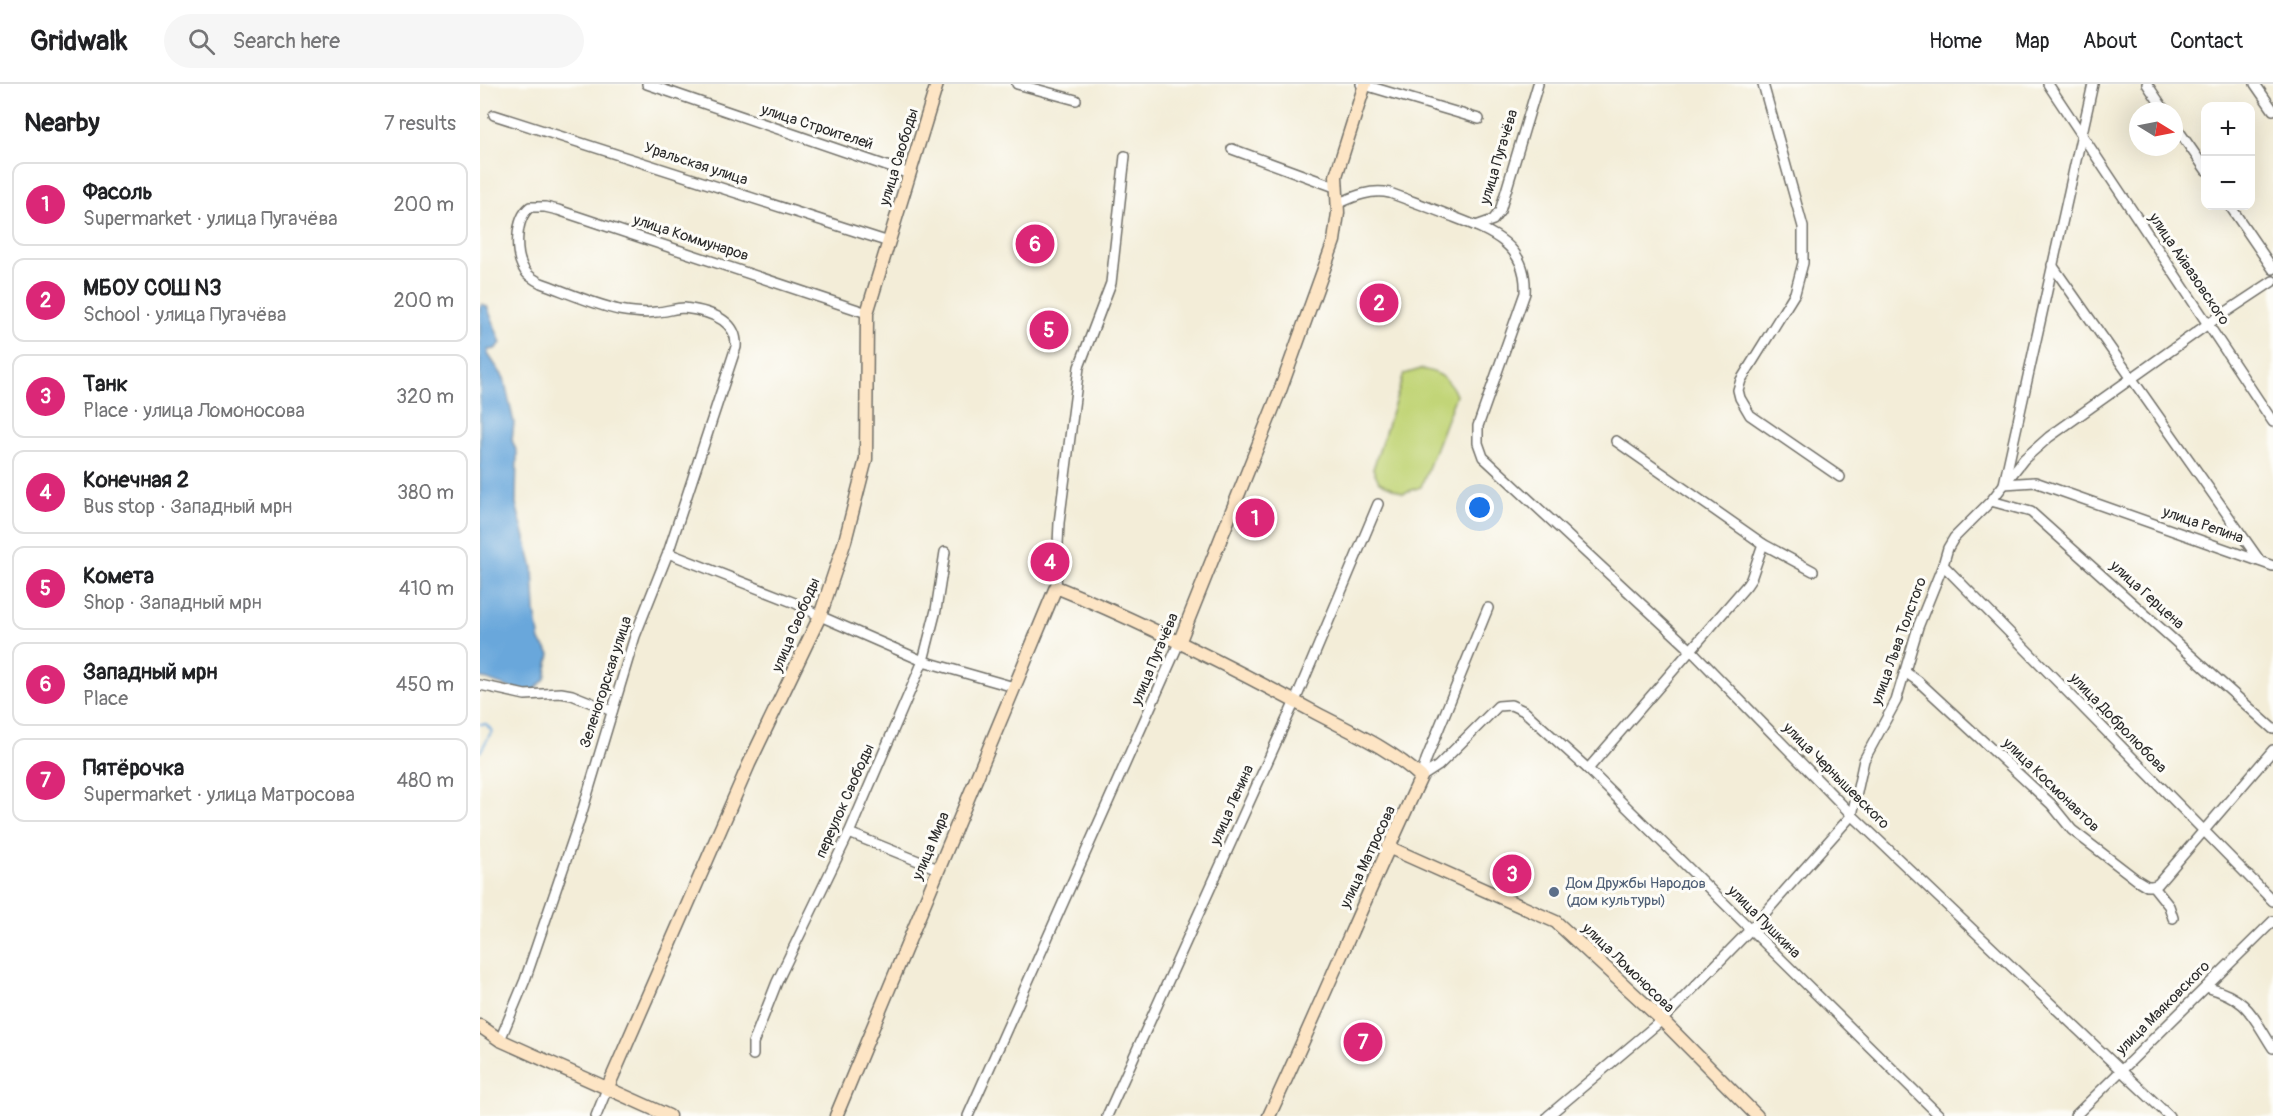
<!DOCTYPE html>
<html lang="en">
<head>
<meta charset="utf-8">
<style>
  body { margin:0; font-family:Pangolin,sans-serif; background:#f6f6f6; color:#202124 }
  .controls { position:absolute; right:18px; top:18px; display:grid; overflow:hidden; border-radius:12px; box-shadow:0 6px 24px #0002 }
  .controls button { width:54px; height:54px; display:grid; place-items:center; padding:0; border:0; border-bottom:2px solid #e0e0e0; background:#fff; color:#202124; font:30px sans-serif }
  .compass { position:absolute; left:1649px; top:18px; width:54px; height:54px; border-radius:50%; background:#fff; box-shadow:0 6px 24px #0002; rotate:100deg }
  .you { position:absolute; left:1000px; top:424px; width:21px; height:21px; margin:-15px; border:4px solid #fff; border-radius:50%; background:#1a73e8; box-shadow:0 0 0 9px #1a73e833 }
  .badge { display:grid; place-items:center; width:39px; height:39px; border-radius:50%; background:#db2777; color:#fff; font-size:20px; font-weight:700 }
  .pin { position:absolute; translate:-50% -50%; border:3px solid #fff; box-shadow:0 2px 6px #0006 }
  .list { margin:0; padding:0; list-style:none }
  h2 { display:flex; justify-content:space-between; align-items:center; height:78px; margin:0; padding:0 24px; font-size:26px }
  h2 small { font-size:20px; font-weight:400; color:#757577 }
  .list li { display:grid; grid-template-columns:39px 1fr auto; gap:18px; align-items:center; box-sizing:border-box; height:84px; margin:0 12px 12px; padding:0 12px; border:2px solid #e0e0e0; border-radius:12px }
  .list b { display:block; font-size:22px; white-space:nowrap }
  .list p { margin:0; font-size:20px; white-space:nowrap; color:#757577 }
  .list em { font-size:20px; font-style:normal; color:#757577 }
  .icon { flex:none; width:33px; height:33px; fill:none; stroke:currentColor; stroke-width:2; stroke-linecap:round; stroke-linejoin:round }
  .map { position:relative; flex:none; width:1793px; height:1032px; overflow:hidden }
  header { display:flex; align-items:center; gap:36px; box-sizing:border-box; height:84px; padding:0 30px; background:#fff; border-bottom:2px solid #e0e0e0 }
  header strong { font-size:28px }
  nav { display:flex; gap:33px; margin-inline-start:auto; font-size:21px }
  .search { width:420px; height:54px; background:#f6f6f6; display:flex; align-items:center; gap:15px; box-sizing:border-box; padding:0 21px; border-radius:33px; color:#757577; font-size:22px }
  main { display:flex }
  aside { flex:1; background:#fff }
  .map>svg:first-child { display:block }
  .green { fill:#c2d578; stroke:#768052; stroke-width:1.5 }
  .water { fill:#69a7db; stroke:#4a6983; stroke-width:1.5 }
  .lines { fill:none; stroke-linecap:round; stroke-linejoin:round }
  .stream { stroke:#69a7db; stroke-width:2 }
  .street-casing { stroke:#716f68; stroke-width:12 }
  .secondary-casing { stroke:#716f68; stroke-width:15 }
  .street { stroke:#fff; stroke-width:9 }
  .secondary { stroke:#fde5c5; stroke-width:12 }
  .service-dot { fill:#5c6f8a; stroke:#fdfcf7; stroke-width:2 }
  .labels { text-anchor:middle; dominant-baseline:central; stroke-width:6; stroke-linejoin:round; paint-order:stroke }
  .street-label { font-size:15px; fill:#2b2b2b; stroke:#fdfcf7 }
  .service-label { font-size:15px; fill:#4e5e75; stroke:#fdfcf7; text-anchor:start }
</style>
</head>
<body>
<header>
<strong>Gridwalk</strong>
<div class="search"><svg class="icon" aria-label="search" viewBox="0 0 24 24"><circle cx="10" cy="10" r="6"/><path d="M15 15l6 6"/></svg>Search here</div>
<nav><a>Home</a><a>Map</a><a>About</a><a>Contact</a></nav>
</header>
<main>
<aside>
<h2>Nearby<small>7 results</small></h2>
<ul class="list">
<li><span class="badge">1</span><div><b>Фасоль</b><p>Supermarket · улица Пугачёва</p></div><em>200 m</em></li>
<li><span class="badge">2</span><div><b>МБОУ СОШ N3</b><p>School · улица Пугачёва</p></div><em>200 m</em></li>
<li><span class="badge">3</span><div><b>Танк</b><p>Place · улица Ломоносова</p></div><em>320 m</em></li>
<li><span class="badge">4</span><div><b>Конечная 2</b><p>Bus stop · Западный мрн</p></div><em>380 m</em></li>
<li><span class="badge">5</span><div><b>Комета</b><p>Shop · Западный мрн</p></div><em>410 m</em></li>
<li><span class="badge">6</span><div><b>Западный мрн</b><p>Place</p></div><em>450 m</em></li>
<li><span class="badge">7</span><div><b>Пятёрочка</b><p>Supermarket · улица Матросова</p></div><em>480 m</em></li>
</ul>
</aside>
<div class="map">
<svg width="1793" height="1032" viewBox="0 0 1793 1032">
  <rect width="100%" height="100%" fill="#fdfcf7"/>
  <filter id="ink" filterUnits="userSpaceOnUse"><feTurbulence type="fractalNoise" baseFrequency=".0167" numOctaves="2"/><feDisplacementMap in="SourceGraphic" scale="12" xChannelSelector="R" yChannelSelector="G"/><feConvolveMatrix kernelMatrix="1 2 1 2 8 2 1 2 1" color-interpolation-filters="sRGB"/></filter>
  <filter id="wash" filterUnits="userSpaceOnUse"><feTurbulence type="fractalNoise" baseFrequency=".008" numOctaves="4" result="noise"/><feDisplacementMap in="SourceGraphic" scale="24" xChannelSelector="R" yChannelSelector="G"/><feGaussianBlur stdDeviation="1.35" result="paint"/><feColorMatrix in="noise" values="0 0 0 0 0 0 0 0 0 0 0 0 0 0 0 0 0 1.4 0 .05"/><feComposite in="paint" operator="in"/></filter>
  <g filter="url(#wash)">
    <rect width="100%" height="100%" fill="#f3edd8"/>
    <!-- green -->
    <path class="green" d="M 941,285 C 959,288 969,294 976,311 L 941,403 L 923,409 L 899,398 L 893,385 L 924,290 Z"/>
    <!-- water -->
    <path class="water" d="M 2,220 L 7,222 L 21,259 L 15,265 L 8,266 L 8,270 L 24,294 L 34,339 L 32,356 L 37,369 L 36,420 L 53,484 L 55,527 L 60,557 L 70,570 L 65,595 L 53,607 C 34,607 18,600 0,593 L 0,223 Z"/>
    <g class="lines">
      <!-- stream -->
      <path class="stream" d="M 0,640 L 6,640 L 12,647 L 0,668"/>
    </g>
  </g>
  <g filter="url(#ink)">
    <g class="lines">
      <defs>
        <g id="street">
          <path d="M 167,0 L 430,90"/>
          <path d="M 537,0 L 596,16"/>
          <path d="M 881,0 L 999,35"/>
          <path d="M 1283,0 L 1323,143 L 1323,179 L 1315,209 L 1261,296 L 1258,306 L 1260,314 L 1270,331 L 1360,393"/>
          <path d="M 1568,0 L 1793,338"/>
          <path d="M 1613,0 L 1524,400 L 1555,398 L 1793,482"/>
          <path d="M 1667,0 L 1685,27"/>
          <path d="M 1775,0 L 1793,26"/>
          <path d="M 14,31 L 409,158"/>
          <path d="M 1694,40 L 1726,86"/>
          <path d="M 752,65 L 855,103"/>
          <path d="M 857,120 C 875,112 890,105 910,109 C 931,117 951,124 971,132 C 1010,147 1048,160 1045,209 L 998,342 L 998,359 L 1003,373 L 1211,566 L 1372,731 L 1689,1032"/>
          <path d="M 1750,122 L 1793,185"/>
          <path d="M 996,142 L 1013,136 L 1020,127 L 1058,0"/>
          <path d="M 1572,181 L 1780,477"/>
          <path d="M 1136,357 L 1283,460 L 1333,487"/>
          <path d="M 1511,417 L 1551,428 L 1793,645"/>
          <path d="M 188,469 L 315,519 L 340,532 L 443,577 L 534,603"/>
          <path d="M 1463,481 L 1793,817"/>
          <path d="M 576,503 L 579,439 L 599,283 L 631,199 L 645,72"/>
          <path d="M 1425,588 L 1438,597 L 1571,720 L 1592,746 L 1657,796 L 1667,802 L 1673,802 L 1689,822 L 1693,834"/>
          <path d="M 0,601 L 45,611 L 81,609 L 92,611 L 132,627"/>
          <path d="M 1108,685 L 1267,501 L 1271,495 L 1283,460"/>
          <path d="M 941,693 L 958,682 L 1018,622 L 1031,621 L 1044,627 L 1108,685 L 1460,1032"/>
          <path d="M 941,693 L 946,676 L 1008,524"/>
          <path d="M 369,749 L 458,785"/>
          <path d="M 1673,802 L 1678,800 L 1793,666"/>
          <path d="M 1726,903 C 1769,915 1771,930 1793,964"/>
          <path d="M 20,956 L 45,896 L 99,738 L 155,552 L 188,469 L 256,263 C 258,235 228,227 204,224 C 195,224 185,228 176,228 C 165,230 151,228 139,226 C 113,220 86,208 61,199 C 55,196 49,193 45,187 C 34,171 35,135 50,123 L 65,123 L 78,126 L 387,229"/>
          <path d="M 273,971 L 273,959 L 297,898 L 369,749 L 443,577 L 456,526 L 465,468"/>
          <path d="M 116,1032 L 127,1005"/>
          <path d="M 488,1032 L 699,559"/>
          <path d="M 627,1032 L 815,617 L 898,420"/>
          <path d="M 1068,1032 L 1182,936 L 1270,846 L 1372,731 L 1384,676 L 1416,617 L 1438,543 L 1463,481 L 1468,464 L 1474,454 L 1511,417 L 1544,375 L 1569,353 L 1728,240 L 1793,197"/>
          <path d="M 1595,1032 L 1793,837"/>
        </g>
        <g id="secondary">
          <path d="M 699,559 L 801,304 L 854,157 L 858,129 L 856,92 L 885,0"/>
          <path d="M 908,763 L 1076,838 L 1182,936 L 1277,1032"/>
          <path d="M 0,942 L 20,956 L 189,1032"/>
          <path d="M 127,1005 L 269,680 L 340,532 L 365,457 L 386,375 L 387,229 L 457,0"/>
          <path d="M 356,1032 L 576,503 C 665,539 751,583 836,629 C 872,648 911,665 941,693 C 889,805 841,920 789,1032"/>
        </g>
      </defs>
      <!-- street casing -->
      <use href="#street" class="street-casing"/>
      <!-- secondary casing -->
      <use href="#secondary" class="secondary-casing"/>
      <!-- street -->
      <use href="#street" class="street"/>
      <!-- secondary -->
      <use href="#secondary" class="secondary"/>
    </g>
  </g>
  <!-- markers -->
  <circle class="service-dot" cx="1074" cy="808" r="6"/>
  <g class="labels">
    <!-- street labels -->
    <g class="street-label">
      <text transform="translate(337 43) rotate(18)">улица Строителей</text>
      <text transform="translate(419 73) rotate(-73)">улица Свободы</text>
      <text transform="translate(1019 73) rotate(-73)">улица Пугачёва</text>
      <text transform="translate(216 80) rotate(18)">Уральская улица</text>
      <text transform="translate(211 154) rotate(18)">улица Коммунаров</text>
      <text transform="translate(1709 185) rotate(56)">улица Айвазовского</text>
      <text transform="translate(1723 441) rotate(19)">улица Репина</text>
      <text transform="translate(1667 511) rotate(42)">улица Герцена</text>
      <text transform="translate(316 541) rotate(-67)">улица Свободы</text>
      <text transform="translate(1419 557) rotate(-70)">улица Льва Толстого</text>
      <text transform="translate(675 575) rotate(-67)">улица Пугачёва</text>
      <text transform="translate(126 598) rotate(-72)">Зеленогорская улица</text>
      <text transform="translate(1638 639) rotate(46)">улица Добролюбова</text>
      <text transform="translate(1356 692) rotate(45)">улица Чернышевского</text>
      <text transform="translate(1571 701) rotate(44)">улица Космонавтов</text>
      <text transform="translate(365 717) rotate(-66)">переулок Свободы</text>
      <text transform="translate(752 721) rotate(-66)">улица Ленина</text>
      <text transform="translate(451 762) rotate(-67)">улица Мира</text>
      <text transform="translate(888 773) rotate(-65)">улица Матросова</text>
      <text transform="translate(1284 838) rotate(45)">улица Пушкина</text>
      <text transform="translate(1148 884) rotate(44)">улица Ломоносова</text>
      <text transform="translate(1683 924) rotate(-45)">улица Маяковского</text>
    </g>
    <!-- service labels -->
    <g class="service-label">
      <text x="1086" y="799">Дом Дружбы Народов<tspan x="1086" dy="17">(дом культуры)</tspan></text>
    </g>
  </g>
</svg>
<div class="controls">
<button>+</button>
<button>−</button>
</div>
<svg class="compass" viewBox="-18 -18 36 36"><path d="M0-13l5 13h-10z" fill="#e53935"/><path d="M0 13l5-13h-10z" fill="#757577"/></svg>
<div class="you"></div>
<div class="pin badge" style="left:775px;top:434px">1</div>
<div class="pin badge" style="left:899px;top:219px">2</div>
<div class="pin badge" style="left:1032px;top:790px">3</div>
<div class="pin badge" style="left:570px;top:478px">4</div>
<div class="pin badge" style="left:569px;top:246px">5</div>
<div class="pin badge" style="left:555px;top:160px">6</div>
<div class="pin badge" style="left:883px;top:958px">7</div>
</div>
</main>
</body>
</html>
